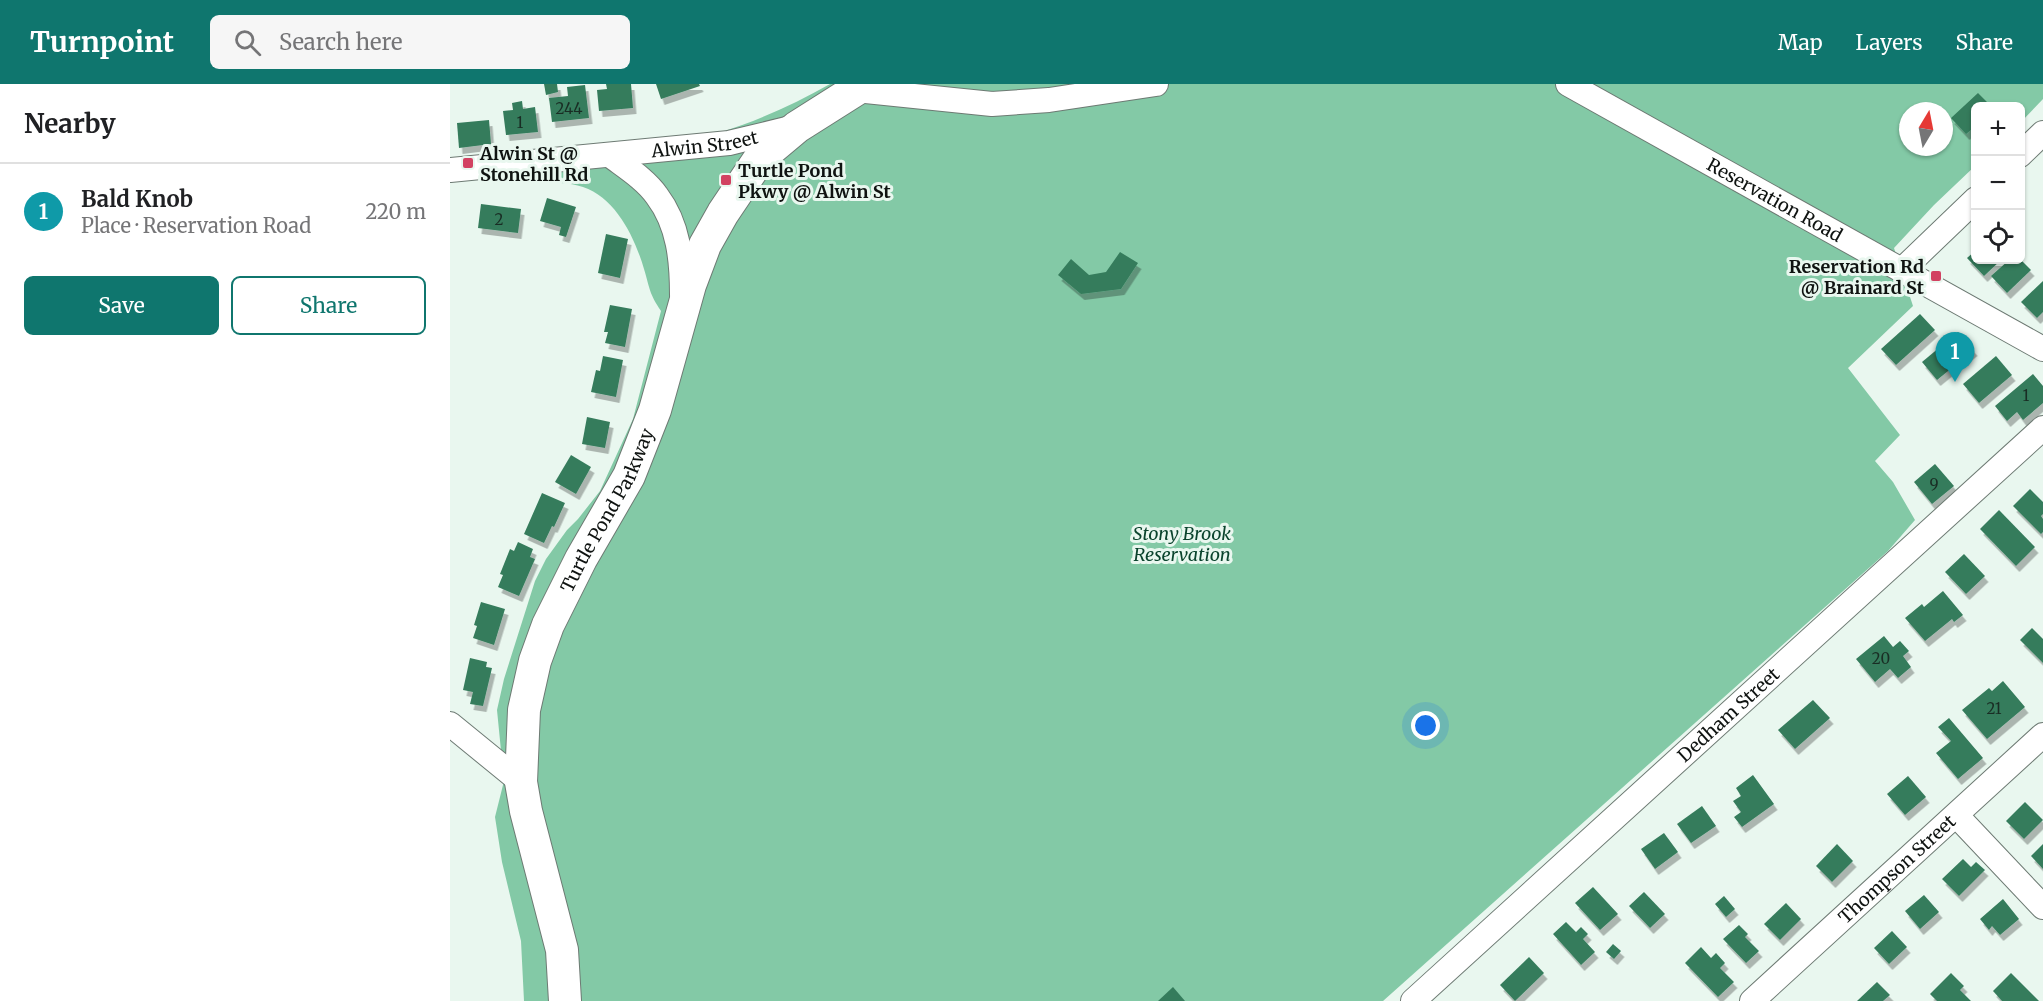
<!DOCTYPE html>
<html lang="en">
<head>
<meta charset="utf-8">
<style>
  body { margin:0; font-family:Merriweather,serif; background:#f6f6f6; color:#202124 }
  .controls { position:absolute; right:18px; top:18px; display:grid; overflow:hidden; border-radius:9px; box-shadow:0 2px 4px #0004 }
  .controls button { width:54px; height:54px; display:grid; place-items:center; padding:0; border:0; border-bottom:2px solid #e0e0e0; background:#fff; color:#202124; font:30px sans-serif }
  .compass { position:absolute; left:1449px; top:18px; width:54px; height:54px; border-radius:50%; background:#fff; box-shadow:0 2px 4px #0004; rotate:10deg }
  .you { position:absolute; left:976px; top:642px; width:21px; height:21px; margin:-15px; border:4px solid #fff; border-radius:50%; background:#1a73e8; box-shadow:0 0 0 9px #1a73e833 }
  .badge { display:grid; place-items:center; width:39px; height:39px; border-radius:50%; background:#0f766e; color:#fff; font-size:20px; font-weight:700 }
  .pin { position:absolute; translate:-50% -50px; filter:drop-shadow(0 2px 3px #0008) }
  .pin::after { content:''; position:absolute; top:32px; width:21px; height:18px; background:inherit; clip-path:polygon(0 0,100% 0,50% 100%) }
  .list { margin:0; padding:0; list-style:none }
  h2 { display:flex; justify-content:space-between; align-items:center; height:78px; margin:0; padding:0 24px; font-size:26px }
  h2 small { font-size:20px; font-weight:400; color:#757577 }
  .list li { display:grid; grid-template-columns:39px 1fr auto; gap:18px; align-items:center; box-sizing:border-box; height:96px; padding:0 24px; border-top:2px solid #e0e0e0 }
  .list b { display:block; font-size:22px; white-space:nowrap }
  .list p { margin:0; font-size:20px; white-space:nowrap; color:#757577 }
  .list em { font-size:20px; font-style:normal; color:#757577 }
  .actions { display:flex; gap:12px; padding:18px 24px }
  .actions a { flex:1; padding:14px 0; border:2px solid #0f766e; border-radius:9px; text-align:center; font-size:21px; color:#0f766e }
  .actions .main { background:#0f766e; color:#fff }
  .icon { flex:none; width:33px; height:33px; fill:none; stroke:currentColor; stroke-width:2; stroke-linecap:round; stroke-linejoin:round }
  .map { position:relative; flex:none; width:1593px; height:917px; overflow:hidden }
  header { display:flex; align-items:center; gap:36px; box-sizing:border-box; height:84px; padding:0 30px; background:#0f766e; color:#fff }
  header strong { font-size:28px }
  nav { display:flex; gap:33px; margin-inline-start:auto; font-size:21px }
  .search { width:420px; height:54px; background:#f6f6f6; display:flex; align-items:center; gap:15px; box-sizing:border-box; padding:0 21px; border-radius:9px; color:#757577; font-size:22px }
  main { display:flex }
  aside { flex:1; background:#fff }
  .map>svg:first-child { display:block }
  .forest { fill:#83c9a6; fill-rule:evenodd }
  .building { fill:#367c5c; filter:url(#shadow) }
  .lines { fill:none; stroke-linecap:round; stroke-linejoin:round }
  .minor-casing { stroke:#6d7a73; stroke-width:26 }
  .major-casing { stroke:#6d7a73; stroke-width:34 }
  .minor { stroke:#fff; stroke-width:24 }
  .major { stroke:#fff; stroke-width:32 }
  .poi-dot { fill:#d24262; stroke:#e9f7ef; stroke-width:2 }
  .labels { text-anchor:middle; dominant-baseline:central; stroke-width:6; stroke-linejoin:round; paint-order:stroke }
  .number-label { font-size:15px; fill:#192d24 }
  .street-label { font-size:18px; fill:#0f1311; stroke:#e9f7ef }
  .poi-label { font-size:18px; font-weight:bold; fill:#0f1311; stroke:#e9f7ef; text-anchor:start }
  .park-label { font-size:18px; font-style:italic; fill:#0a442d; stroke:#e9f7ef }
</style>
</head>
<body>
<header>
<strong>Turnpoint</strong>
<div class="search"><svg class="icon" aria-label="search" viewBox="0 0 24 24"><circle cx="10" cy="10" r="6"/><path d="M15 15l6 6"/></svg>Search here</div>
<nav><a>Map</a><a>Layers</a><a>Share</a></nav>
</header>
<main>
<aside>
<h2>Nearby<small></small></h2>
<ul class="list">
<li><span class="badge" style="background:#0f9aa8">1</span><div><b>Bald Knob</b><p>Place · Reservation Road</p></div><em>220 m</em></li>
</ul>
<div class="actions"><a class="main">Save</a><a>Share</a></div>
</aside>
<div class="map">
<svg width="1593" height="917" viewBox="0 0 1593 917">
  <defs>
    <filter id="shadow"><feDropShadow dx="3.5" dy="6" stdDeviation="0" flood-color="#0004"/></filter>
  </defs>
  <rect width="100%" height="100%" fill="#e9f7ef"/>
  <!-- forest -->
  <path class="forest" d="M 380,0 L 1593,0 L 1593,15 L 1571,38 L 1570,22 L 1526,22 L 1525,82 L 1484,121 L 1444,164 L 1463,222 L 1398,284 L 1450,351 L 1425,377 L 1443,398 L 1465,436 L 1438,467 L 933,917 L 74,917 L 71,857 L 52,778 L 45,733 L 54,697 L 47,626 L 54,595 L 85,497 L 96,475 L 117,446 L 128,435 L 150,407 L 183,335 L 211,227 C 199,209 200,205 194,185 C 185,154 166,114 133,103 C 119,98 103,99 88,98 L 91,70 C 135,66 181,65 225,59 C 279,50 332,27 380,0 ZM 1458,27 L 1494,27 L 1494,63 L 1458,63 Z"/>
  <!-- building -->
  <g class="building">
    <path d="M 94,0 L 107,0 L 108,8 L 96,11 Z"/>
    <path d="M 156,0 L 181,0 L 183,24 L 149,27 L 147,6 L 157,5 Z"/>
    <path d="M 206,0 L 249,0 L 250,2 L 211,15 Z"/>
    <path d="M 135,1 L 139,34 L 102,38 L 99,14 L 118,12 L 117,3 Z"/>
    <path d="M 1528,9 L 1541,22 L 1526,22 L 1526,42 L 1516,50 L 1501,34 Z"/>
    <path d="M 72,17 L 73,25 L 85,23 L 88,48 L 56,51 L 53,27 L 63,26 L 62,19 Z"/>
    <path d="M 39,36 L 41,60 L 9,64 L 7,39 Z"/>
    <path d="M 97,114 L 126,123 L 116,153 L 109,151 L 111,143 L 90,137 Z"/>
    <path d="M 31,120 L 71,125 L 68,149 L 28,144 Z"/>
    <path d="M 156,150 L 178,155 L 170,194 L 148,189 Z"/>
    <path d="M 1526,166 L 1526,176 L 1551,176 L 1534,192 L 1517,174 Z"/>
    <path d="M 670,168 L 688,179 L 671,205 L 631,210 L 608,191 L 621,175 L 639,191 L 656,188 Z"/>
    <path d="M 1559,176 L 1571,176 L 1581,186 L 1557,209 L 1541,192 Z"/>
    <path d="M 1593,197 L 1593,228 L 1587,234 L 1571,218 Z"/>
    <path d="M 160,221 L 182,225 L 175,263 L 155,259 L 158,248 L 154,248 Z"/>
    <path d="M 1470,230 L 1485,246 L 1446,281 L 1431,265 Z"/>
    <path d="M 1508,248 L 1524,266 L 1487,296 L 1472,278 Z"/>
    <path d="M 153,272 L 173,276 L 166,313 L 141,308 L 146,286 L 150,287 Z"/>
    <path d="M 1546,272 L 1562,291 L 1529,319 L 1513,300 Z"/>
    <path d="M 1583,290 L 1593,302 L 1593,319 L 1573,336 L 1567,328 L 1557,337 L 1545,322 Z"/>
    <path d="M 137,333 L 160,338 L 155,364 L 132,360 Z"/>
    <path d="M 121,371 L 141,383 L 126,410 L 105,398 Z"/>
    <path d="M 1485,380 L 1504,402 L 1482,420 L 1464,398 Z"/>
    <path d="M 1580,405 L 1593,418 L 1593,430 L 1591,432 L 1593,435 L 1593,448 L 1591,450 L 1563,422 Z"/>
    <path d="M 92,409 L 115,419 L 104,443 L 102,442 L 94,459 L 74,450 Z"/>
    <path d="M 1549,426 L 1585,463 L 1566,482 L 1530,445 Z"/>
    <path d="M 68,458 L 83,465 L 80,473 L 85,475 L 69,512 L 48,503 L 53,491 L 50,490 L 60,465 L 64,467 Z"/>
    <path d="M 1514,470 L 1535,492 L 1516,510 L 1495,488 Z"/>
    <path d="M 1493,507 L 1513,531 L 1504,538 L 1502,535 L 1475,557 L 1455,534 L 1472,520 L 1474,523 Z"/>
    <path d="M 31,518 L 55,525 L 44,561 L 23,554 L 27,542 L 24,541 Z"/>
    <path d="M 1582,544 L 1593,555 L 1593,579 L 1570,556 Z"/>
    <path d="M 1434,552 L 1443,563 L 1450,557 L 1459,567 L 1453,572 L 1461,583 L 1448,594 L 1440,585 L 1425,598 L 1406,575 Z"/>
    <path d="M 20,574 L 37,578 L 36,583 L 42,584 L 33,622 L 20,620 L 23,608 L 13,606 Z"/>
    <path d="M 1553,597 L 1575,623 L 1537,655 L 1512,626 L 1539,604 L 1542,607 Z"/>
    <path d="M 1363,616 L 1380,634 L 1345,665 L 1328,646 Z"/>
    <path d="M 1499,634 L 1533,674 L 1508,695 L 1486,669 L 1501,657 L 1488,643 Z"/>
    <path d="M 1303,691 L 1324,720 L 1292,743 L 1284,733 L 1291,728 L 1283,717 L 1291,712 L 1286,704 Z"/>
    <path d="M 1458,692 L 1476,713 L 1455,731 L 1437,710 Z"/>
    <path d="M 1575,718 L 1593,736 L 1574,755 L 1556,737 Z"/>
    <path d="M 1252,722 L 1266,742 L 1241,759 L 1227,740 Z"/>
    <path d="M 1214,749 L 1228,768 L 1205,785 L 1191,765 Z"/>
    <path d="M 1387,760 L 1403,777 L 1382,798 L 1366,782 Z"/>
    <path d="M 1593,760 L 1593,785 L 1581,772 Z"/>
    <path d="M 1513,775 L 1521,783 L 1526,778 L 1535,786 L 1509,812 L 1492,795 Z"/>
    <path d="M 1143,803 L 1168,830 L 1150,846 L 1125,819 Z"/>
    <path d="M 1194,808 L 1215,830 L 1200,844 L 1179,822 Z"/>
    <path d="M 1474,811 L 1489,828 L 1470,845 L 1455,827 Z"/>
    <path d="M 1274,812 L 1285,825 L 1276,833 L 1265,820 Z"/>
    <path d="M 1553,815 L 1569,835 L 1550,851 L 1542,842 L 1539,846 L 1530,835 Z"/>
    <path d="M 1336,819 L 1351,835 L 1330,856 L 1314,840 Z"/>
    <path d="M 1116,838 L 1126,848 L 1131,843 L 1138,850 L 1133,855 L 1145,868 L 1131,881 L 1103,850 Z"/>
    <path d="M 1289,841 L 1298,850 L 1295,853 L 1309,867 L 1296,879 L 1273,855 Z"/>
    <path d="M 1442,847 L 1457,863 L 1439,880 L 1424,864 Z"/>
    <path d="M 1163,860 L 1171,867 L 1164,875 L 1156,868 Z"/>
    <path d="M 1251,863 L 1261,874 L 1266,869 L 1275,879 L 1270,884 L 1284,898 L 1268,913 L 1235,879 Z"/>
    <path d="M 1079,873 L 1094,889 L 1065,917 L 1050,901 Z"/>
    <path d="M 1501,889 L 1514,902 L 1510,906 L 1521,917 L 1487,917 L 1480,910 Z"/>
    <path d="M 1561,889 L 1589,917 L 1552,917 L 1543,907 Z"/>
    <path d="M 1427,898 L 1440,911 L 1433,917 L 1407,917 Z"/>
    <path d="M 723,903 L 735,917 L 708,917 Z"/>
  </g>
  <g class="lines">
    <defs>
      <g id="minor">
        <path id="s1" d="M 1118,0 L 1593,265"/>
        <path d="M 406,6 L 542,20 L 599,16 L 706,0"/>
        <path d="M 1570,71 L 1593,49"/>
        <path d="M 161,72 C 177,84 196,96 207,112 C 229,141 232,177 232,211"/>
        <path id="s2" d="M 0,86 L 279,59 L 345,43"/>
        <path d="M 1453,185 L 1526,115"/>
        <path d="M 0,640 L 71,698"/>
        <path d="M 1507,732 L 1593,823"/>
        <path id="s3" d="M 963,917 L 1593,344"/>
        <path id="s4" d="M 1302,917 L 1593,651"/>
      </g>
      <g id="major">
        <path id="s5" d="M 115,917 L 112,866 L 76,727 L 71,698 L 74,626 L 85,577 L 98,541 L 131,475 L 179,392 L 205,326 L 240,201 L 255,161 L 273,129 L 310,74 L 347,43 L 415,0"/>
      </g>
    </defs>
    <!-- minor casing -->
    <use href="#minor" class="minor-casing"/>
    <!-- major casing -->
    <use href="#major" class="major-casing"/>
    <!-- minor -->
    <use href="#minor" class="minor"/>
    <!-- major -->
    <use href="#major" class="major"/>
  </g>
  <!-- markers -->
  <g class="poi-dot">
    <rect x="12" y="73" width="12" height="12" rx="3"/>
    <rect x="270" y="90" width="12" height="12" rx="3"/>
    <rect x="1480" y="186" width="12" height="12" rx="3"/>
  </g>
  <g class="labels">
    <!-- number labels -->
    <g class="number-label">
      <text x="119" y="24">244</text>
      <text x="70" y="38">1</text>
      <text x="49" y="135">2</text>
      <text x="1576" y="311">1</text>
      <text x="1484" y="400">9</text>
      <text x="1431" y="574">20</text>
      <text x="1544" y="624">21</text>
    </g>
    <!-- street labels -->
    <g class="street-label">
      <text stroke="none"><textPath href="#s2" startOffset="256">Alwin Street</textPath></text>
      <text stroke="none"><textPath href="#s1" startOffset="237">Reservation Road</textPath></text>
      <text stroke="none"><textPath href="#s5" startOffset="514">Turtle Pond Parkway</textPath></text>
      <text stroke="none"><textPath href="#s3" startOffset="426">Dedham Street</textPath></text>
      <text stroke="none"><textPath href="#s4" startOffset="196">Thompson Street</textPath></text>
    </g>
    <!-- poi labels -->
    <g class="poi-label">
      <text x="30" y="69">Alwin St @<tspan x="30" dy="21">Stonehill Rd</tspan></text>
      <text x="288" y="86">Turtle Pond<tspan x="288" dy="21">Pkwy @ Alwin St</tspan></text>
      <text x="1474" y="182" text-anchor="end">Reservation Rd<tspan x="1474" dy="21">@ Brainard St</tspan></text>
    </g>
    <!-- park labels -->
    <g class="park-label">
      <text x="732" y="449">Stony Brook<tspan x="732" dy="21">Reservation</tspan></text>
    </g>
  </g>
</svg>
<div class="controls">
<button>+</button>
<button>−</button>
<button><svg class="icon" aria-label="locate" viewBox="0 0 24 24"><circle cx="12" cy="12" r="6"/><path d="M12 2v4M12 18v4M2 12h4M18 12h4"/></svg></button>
</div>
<svg class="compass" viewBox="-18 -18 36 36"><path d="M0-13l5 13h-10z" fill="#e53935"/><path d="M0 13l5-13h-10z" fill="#757577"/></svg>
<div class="you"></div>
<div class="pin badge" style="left:1505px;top:298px;background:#0f9aa8">1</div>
</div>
</main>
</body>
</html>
